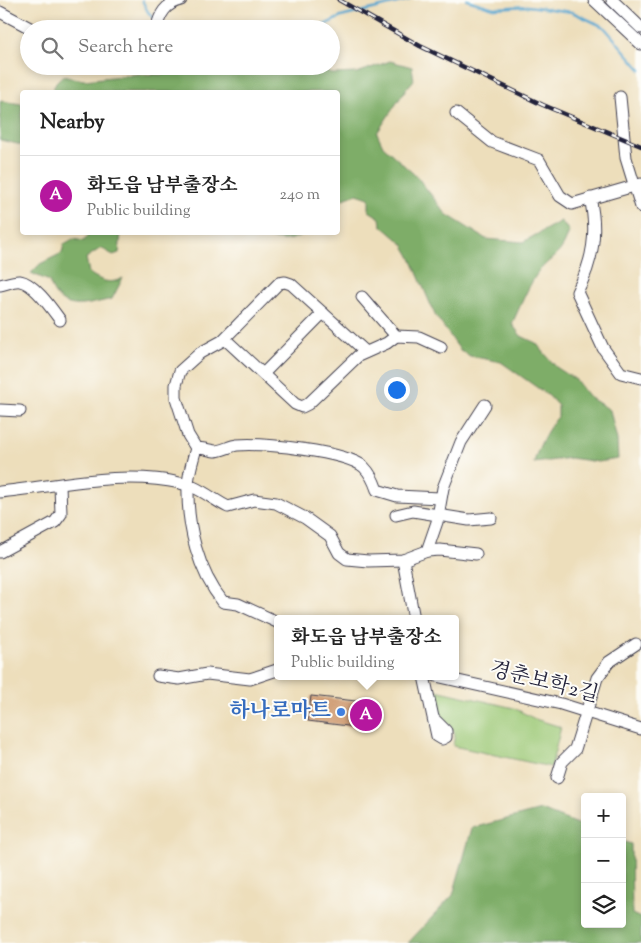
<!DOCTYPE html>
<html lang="en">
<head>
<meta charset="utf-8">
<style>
  body { margin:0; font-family:"Sorts Mill Goudy","Noto Serif KR",serif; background:#f6f6f6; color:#222 }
  .controls { position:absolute; right:15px; bottom:15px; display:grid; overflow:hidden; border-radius:5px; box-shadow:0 2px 8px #0003 }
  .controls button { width:45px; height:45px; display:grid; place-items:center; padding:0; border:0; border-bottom:1px solid #e0e0e0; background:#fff; color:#222; font:25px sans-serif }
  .you { position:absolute; left:396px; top:389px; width:18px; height:18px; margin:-12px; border:4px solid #fff; border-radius:50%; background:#1a73e8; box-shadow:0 0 0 8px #1a73e833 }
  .badge { display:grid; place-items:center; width:32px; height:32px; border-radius:50%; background:#b5179e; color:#fff; font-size:16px; font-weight:700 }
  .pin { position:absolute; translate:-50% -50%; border:2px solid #fff; box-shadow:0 1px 5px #0006 }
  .popup { position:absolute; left:274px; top:615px; width:185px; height:65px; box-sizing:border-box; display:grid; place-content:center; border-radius:5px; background:#fff; filter:drop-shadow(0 1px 4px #0005); font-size:16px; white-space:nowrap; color:#767676 }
  .popup b { font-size:19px; color:#222 }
  .popup::after { content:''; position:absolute; left:50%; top:100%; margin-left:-10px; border:10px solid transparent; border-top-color:#fff }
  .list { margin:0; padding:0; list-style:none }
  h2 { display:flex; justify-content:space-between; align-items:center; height:65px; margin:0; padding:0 20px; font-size:21px }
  h2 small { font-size:16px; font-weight:400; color:#767676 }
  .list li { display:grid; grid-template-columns:32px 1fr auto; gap:15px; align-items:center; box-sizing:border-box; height:80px; padding:0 20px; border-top:1px solid #e0e0e0 }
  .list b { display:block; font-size:19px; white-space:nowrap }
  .list p { margin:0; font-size:16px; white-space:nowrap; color:#767676 }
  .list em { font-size:16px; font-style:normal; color:#767676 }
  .icon { flex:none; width:28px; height:28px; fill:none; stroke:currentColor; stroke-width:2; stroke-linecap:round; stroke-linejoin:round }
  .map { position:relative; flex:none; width:641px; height:943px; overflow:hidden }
  .search { position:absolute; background:#fff; box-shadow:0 2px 8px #0003; left:20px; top:20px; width:320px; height:55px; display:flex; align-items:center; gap:12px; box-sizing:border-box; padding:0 18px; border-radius:28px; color:#767676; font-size:19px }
  .panel { position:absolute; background:#fff; box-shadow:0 2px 8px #0003; left:20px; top:90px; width:320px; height:145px; border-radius:5px }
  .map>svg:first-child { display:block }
  .green { fill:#9dc977; stroke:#607659 }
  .forest { fill:#7ead68; stroke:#506852 }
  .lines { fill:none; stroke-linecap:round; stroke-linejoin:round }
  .stream { stroke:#55a5cf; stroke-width:2.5 }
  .building { fill:#d09e76 }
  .minor-casing { stroke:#403e4e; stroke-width:13 }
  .minor { stroke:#fff; stroke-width:11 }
  .rail-casing { stroke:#22223b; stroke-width:4.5 }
  .rail { stroke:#fdfcf7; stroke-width:2.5; stroke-dasharray:8; stroke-linecap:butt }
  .shop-dot { fill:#3f7fe0; stroke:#fdfcf7; stroke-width:2 }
  .labels { text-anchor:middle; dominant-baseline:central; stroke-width:4; stroke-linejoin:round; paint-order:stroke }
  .street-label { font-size:21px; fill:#22223b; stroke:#fdfcf7 }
  .shop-label { font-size:21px; font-weight:bold; fill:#366cbe; stroke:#fdfcf7; text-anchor:end }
</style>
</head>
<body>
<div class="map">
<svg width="641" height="943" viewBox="0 0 641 943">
  <rect width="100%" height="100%" fill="#fdfcf7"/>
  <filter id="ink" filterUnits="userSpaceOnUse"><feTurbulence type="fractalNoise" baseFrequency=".02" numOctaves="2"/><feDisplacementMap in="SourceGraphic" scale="10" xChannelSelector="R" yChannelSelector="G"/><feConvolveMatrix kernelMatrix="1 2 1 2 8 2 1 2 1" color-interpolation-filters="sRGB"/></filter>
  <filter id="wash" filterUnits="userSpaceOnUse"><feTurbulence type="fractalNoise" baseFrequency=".0096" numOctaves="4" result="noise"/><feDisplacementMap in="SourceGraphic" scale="20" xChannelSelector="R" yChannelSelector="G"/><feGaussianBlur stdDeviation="1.12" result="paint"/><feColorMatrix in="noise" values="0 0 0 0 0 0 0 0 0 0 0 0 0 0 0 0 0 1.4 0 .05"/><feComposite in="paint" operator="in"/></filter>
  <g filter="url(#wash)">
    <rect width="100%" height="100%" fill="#eddebb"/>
    <!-- green -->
    <path class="green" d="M 436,690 L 514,708 L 535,719 L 561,727 L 551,767 L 453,746 L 455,733 L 440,714 Z"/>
    <!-- forest -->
    <g class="forest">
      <path d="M 390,61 L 412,67 L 414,80 L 406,89 L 377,133 L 383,146 L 418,178 L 446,214 L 486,239 L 523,242 L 561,221 L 569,231 C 562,256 553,255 539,271 C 529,284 519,309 512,324 L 521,336 L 536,343 L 556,367 L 576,380 L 589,397 L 610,410 L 617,440 L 618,459 L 598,462 L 570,458 L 534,463 C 536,451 549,425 558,417 L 558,406 L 549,396 L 501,362 L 470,356 L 460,350 L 435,315 L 410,256 L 403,244 L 381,225 L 380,218 L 369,211 L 369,198 L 357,194 L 338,201 L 338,92 L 52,92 L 56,82 L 62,76 L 84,80 L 139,74 L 163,75 L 183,66 L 191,71 L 201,66 L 314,66 L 332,74 L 357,73 Z"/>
      <path d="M 0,101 L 22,104 L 22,145 L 0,140 Z"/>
      <path d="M 90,233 L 121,233 L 119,253 L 113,255 L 101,248 L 86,258 L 89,273 C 101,281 110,285 123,278 L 112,299 C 85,305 60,315 49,281 L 31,273 L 40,264 L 62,253 L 64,244 L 73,239 L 84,241 Z"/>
      <path d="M 259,233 L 305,232 L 305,233 C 289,243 276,242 259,233 Z"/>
      <path d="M 541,810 L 585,827 L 585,924 L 622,924 L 622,841 L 631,844 L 632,914 L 641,918 L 641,943 L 408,943 L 453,895 L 472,828 Z"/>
    </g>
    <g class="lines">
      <!-- stream -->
      <g class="stream">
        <path d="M 142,0 L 148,12 L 155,19"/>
        <path d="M 467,0 L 494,8 L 528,6 L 572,12 L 604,27 L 641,70"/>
        <path d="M 316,29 L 341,17 L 409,0"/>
      </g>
    </g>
    <g id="blocks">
      <!-- building -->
      <path class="building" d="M 311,696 L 374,703 L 372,729 L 308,721 Z"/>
    </g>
  </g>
  <g filter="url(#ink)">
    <use href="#blocks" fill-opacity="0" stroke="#403e4e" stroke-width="1"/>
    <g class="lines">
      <defs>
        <g id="minor">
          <path d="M 594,0 L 641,44"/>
          <path d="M 612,0 L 641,28"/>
          <path d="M 0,12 L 32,29"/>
          <path d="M 156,29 C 160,14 165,4 181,0"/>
          <path d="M 620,97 L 626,158 L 641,207"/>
          <path d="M 456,113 L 492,142 L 539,160 L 560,196 L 572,204 L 641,184"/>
          <path d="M 590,198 C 598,232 593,261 577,292 L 603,348 L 621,373 L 641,378"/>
          <path d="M 0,285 C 6,284 14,280 20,281 C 34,283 52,309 60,320"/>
          <path d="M 362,297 L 396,336"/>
          <path d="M 225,339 L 295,404 L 302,407 L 308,404 L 358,356 L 387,343 L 396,336 L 419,337 L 441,347"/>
          <path d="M 366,352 L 291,284 L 285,282 L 279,283 L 222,341 L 200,353 L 180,371 L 176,385 L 176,398 L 188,435 L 196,448 C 203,448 208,450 215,451 C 221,451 230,446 237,445 C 263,443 345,451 364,467 C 370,473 374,481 377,490 L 397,496 L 440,498"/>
          <path d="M 263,374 L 323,313"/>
          <path d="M 0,410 L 20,411"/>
          <path d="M 196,448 C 193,460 188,474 188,486 C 187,527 198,571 223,602 L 238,604 L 277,622"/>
          <path d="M 0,492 C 59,486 122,470 180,483 C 198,486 212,499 228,507 L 254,500 L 276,503 L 305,518 L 330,536 L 339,553 L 347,559 L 368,561 L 403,560 L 427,551 L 440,550 L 476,554"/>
          <path d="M 396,515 L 413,511 L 469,520 L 491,518"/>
          <path d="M 427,551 L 437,522 L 443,488 L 461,442 L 485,405"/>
          <path d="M 0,552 L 55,522 L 61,514 L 60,485"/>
          <path d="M 403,560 L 414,619"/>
          <path d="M 158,676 L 179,679 L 207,674 L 250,679 L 277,670"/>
          <path d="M 424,676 L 437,736 L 442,739 L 446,737 L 446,731 L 433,718"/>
          <path d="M 436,676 L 561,704 L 641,729"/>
          <path d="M 557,778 L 562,762 L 575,749 L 597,678 L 609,662 L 636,644"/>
        </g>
      </defs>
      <!-- minor casing -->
      <use href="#minor" class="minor-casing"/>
      <!-- minor -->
      <use href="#minor" class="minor"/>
      <defs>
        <path id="rail" d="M 339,0 L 420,46 L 543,105 L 641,146"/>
      </defs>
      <!-- rail casing -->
      <use href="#rail" class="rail-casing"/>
      <!-- rail -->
      <use href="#rail" class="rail"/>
    </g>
  </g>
  <!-- markers -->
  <circle class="shop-dot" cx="341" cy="712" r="5"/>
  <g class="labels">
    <!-- street labels -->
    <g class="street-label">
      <text transform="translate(544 683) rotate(14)">경춘보학2길</text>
    </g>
    <!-- shop labels -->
    <g class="shop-label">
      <text x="331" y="712">하나로마트</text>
    </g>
  </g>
</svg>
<div class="controls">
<button>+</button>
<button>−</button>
<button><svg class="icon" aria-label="layers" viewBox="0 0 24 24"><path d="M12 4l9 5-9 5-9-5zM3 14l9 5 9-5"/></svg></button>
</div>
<div class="you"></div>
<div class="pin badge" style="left:366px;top:715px">A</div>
<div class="popup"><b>화도읍 남부출장소</b>Public building</div>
<div class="search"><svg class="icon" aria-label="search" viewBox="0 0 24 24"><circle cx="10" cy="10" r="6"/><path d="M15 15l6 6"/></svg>Search here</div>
<section class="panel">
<h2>Nearby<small></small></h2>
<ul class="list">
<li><span class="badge">A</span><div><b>화도읍 남부출장소</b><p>Public building</p></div><em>240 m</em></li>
</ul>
</section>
</div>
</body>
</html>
